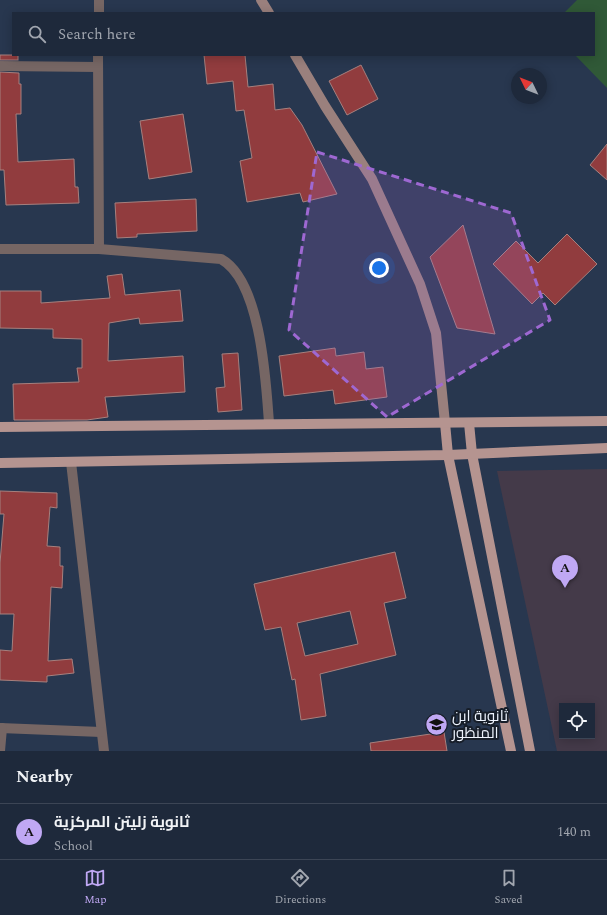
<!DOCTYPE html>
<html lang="en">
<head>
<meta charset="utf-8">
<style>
  body { margin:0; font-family:Spectral,Cairo,serif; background:#2b3546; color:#f1f3f6 }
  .controls { position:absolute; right:12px; bottom:12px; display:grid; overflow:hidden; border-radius:0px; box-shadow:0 2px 10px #0003 }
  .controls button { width:36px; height:36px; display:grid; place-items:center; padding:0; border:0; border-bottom:1px solid #3c4555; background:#1e293b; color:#f1f3f6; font:20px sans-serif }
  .compass { position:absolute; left:511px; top:68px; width:36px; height:36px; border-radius:50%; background:#1e293b; box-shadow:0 2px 10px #0003; rotate:313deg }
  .you { position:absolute; left:379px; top:268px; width:14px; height:14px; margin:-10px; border:3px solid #fff; border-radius:50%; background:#1a73e8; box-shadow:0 0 0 6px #1a73e833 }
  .badge { display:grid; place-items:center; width:26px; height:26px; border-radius:50%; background:#c0a8f4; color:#111; font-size:13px; font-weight:700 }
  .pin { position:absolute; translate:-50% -33px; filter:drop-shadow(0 1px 2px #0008) }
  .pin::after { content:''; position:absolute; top:21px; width:14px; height:12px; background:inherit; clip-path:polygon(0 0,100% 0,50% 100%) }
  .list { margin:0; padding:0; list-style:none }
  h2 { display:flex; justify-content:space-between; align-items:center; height:52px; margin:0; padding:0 16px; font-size:17px }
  h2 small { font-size:13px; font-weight:400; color:#a1a6af }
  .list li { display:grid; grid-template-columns:26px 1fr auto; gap:12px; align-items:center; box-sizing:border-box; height:56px; padding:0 16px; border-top:1px solid #3c4555 }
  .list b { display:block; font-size:15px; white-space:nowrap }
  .list p { margin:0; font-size:13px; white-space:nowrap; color:#a1a6af }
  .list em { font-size:13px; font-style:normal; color:#a1a6af }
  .icon { flex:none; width:22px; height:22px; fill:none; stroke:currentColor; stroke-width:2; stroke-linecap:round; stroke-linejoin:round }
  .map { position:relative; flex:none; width:607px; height:751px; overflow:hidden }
  .search { position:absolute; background:#1e293b; box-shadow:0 2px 10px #0003; left:12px; right:12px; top:12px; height:44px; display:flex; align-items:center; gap:10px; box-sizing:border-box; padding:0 14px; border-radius:0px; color:#a1a6af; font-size:15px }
  .sheet { height:108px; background:#1e293b }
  nav { display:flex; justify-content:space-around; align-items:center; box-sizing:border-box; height:56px; border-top:1px solid #3c4555; background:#1e293b; font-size:11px; color:#a1a6af }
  nav a { display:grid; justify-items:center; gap:2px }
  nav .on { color:#c0a8f4 }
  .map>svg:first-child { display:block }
  .education { fill:#443a49; fill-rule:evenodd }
  .green { fill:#305937 }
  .building { fill:#913c3e; stroke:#a6807e; fill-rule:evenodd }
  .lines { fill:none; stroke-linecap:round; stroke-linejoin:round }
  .minor { stroke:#766664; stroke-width:10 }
  .secondary { stroke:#9a807d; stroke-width:10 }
  .primary { stroke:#b59490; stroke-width:10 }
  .marked { fill:#9e68d2; fill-opacity:0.2; stroke:#9e68d2; stroke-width:3; stroke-dasharray:8 5; stroke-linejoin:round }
  .labels { text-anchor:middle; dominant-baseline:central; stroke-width:4; stroke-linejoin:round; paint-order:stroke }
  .poi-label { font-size:15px; fill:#eef4fe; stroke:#171e29; text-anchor:start }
</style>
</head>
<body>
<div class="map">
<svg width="607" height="751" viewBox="0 0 607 751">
  <rect width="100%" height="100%" fill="#28374f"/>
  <!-- education -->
  <path class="education" d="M 607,469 L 607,751 L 557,751 L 497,471 ZM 562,706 L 592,706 L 592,736 L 562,736 Z"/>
  <!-- green -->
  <path class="green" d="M 577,0 L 607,0 L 607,88 L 575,55 L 594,55 L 594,13 L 564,13 Z"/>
  <!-- building -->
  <g class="building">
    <rect x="0" y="55" width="18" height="5"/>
    <path d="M 204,55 L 245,55 L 248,87 L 273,84 L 275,110 L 290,108 L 302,125 L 337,194 L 303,202 L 300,193 L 247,202 L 240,161 L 252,158 L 244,110 L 236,111 L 233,81 L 207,84 Z"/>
    <path d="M 361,65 L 378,99 L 347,115 L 329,81 Z"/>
    <path d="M 0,72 L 19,73 L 19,84 L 21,84 L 21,114 L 16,114 L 18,162 L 74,159 L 75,187 L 78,187 L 79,203 L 6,205 L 4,170 L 0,170 Z"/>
    <path d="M 183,114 L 192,172 L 149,179 L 140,121 Z"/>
    <path d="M 607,144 L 607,180 L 590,165 Z"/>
    <path d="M 196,199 L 197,231 L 137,234 L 137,237 L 117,238 L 115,203 Z"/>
    <path d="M 463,225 L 482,290 L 495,334 L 457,328 L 430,257 Z"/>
    <path d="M 567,234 L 597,264 L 555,305 L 543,293 L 532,304 L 493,264 L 516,241 L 538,263 Z"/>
    <path d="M 122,274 L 125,295 L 180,290 L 183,321 L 140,324 L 139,318 L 109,323 L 108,361 L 183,356 L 185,392 L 105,397 L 108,417 L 87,420 L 14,420 L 13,384 L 79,382 L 77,368 L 82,368 L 82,339 L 53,338 L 53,329 L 0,328 L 0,291 L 41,291 L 41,303 L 110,298 L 107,276 Z"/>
    <path d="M 335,348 L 336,356 L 364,352 L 366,369 L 383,367 L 387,397 L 335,404 L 333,390 L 284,396 L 279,356 Z"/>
    <path d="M 238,353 L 242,410 L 218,412 L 216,388 L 225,387 L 222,354 Z"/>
    <path d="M 0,491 L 57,493 L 57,508 L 50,507 L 47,546 L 60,547 L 60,566 L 63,566 L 62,588 L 51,587 L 48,661 L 72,659 L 74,673 L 47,676 L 47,682 L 0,680 L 0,650 L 12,651 L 14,614 L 0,614 L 0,563 L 4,514 L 0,514 Z"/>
    <path d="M 395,552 L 406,598 L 384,603 L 396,655 L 320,674 L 326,716 L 301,720 L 295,679 L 292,680 L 281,627 L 265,630 L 254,584 ZM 350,611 L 358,644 L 305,656 L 297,623 Z"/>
    <path d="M 444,732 L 447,751 L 371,751 L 370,743 Z"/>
  </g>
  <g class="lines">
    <!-- minor -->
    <g class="minor">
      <path d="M 99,13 L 99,0"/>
      <path d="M 98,55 L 99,249"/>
      <path d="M 0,66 L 98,67"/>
      <path d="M 0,249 L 99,249 L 221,259 C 261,281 266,382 269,423"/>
      <path d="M 71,462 L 104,751"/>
      <path d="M 0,728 L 101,732"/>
      <path d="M 0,751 L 2,728"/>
    </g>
    <!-- secondary -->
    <g class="secondary">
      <path d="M 261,0 L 269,13"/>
      <path d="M 295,55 L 325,106 L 372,179 L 420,284 L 436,333 L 445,423"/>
    </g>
    <!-- primary -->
    <g class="primary">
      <path d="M 445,423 L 448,455 L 511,751"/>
      <path d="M 469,423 L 472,454 L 530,751"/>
      <path d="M 0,427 L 607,421"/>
      <path d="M 0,463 L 448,455 L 607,448"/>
    </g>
  </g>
  <!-- marked area -->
  <path class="marked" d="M 317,152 L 511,213 L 550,320 L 387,417 L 289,330 Z"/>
  <!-- icons -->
  <defs>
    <symbol id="school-disc" viewBox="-11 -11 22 22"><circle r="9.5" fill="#c0a8f4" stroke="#171e29"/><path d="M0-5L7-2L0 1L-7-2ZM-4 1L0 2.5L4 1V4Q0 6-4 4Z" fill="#111"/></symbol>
  </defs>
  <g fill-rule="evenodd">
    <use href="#school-disc" x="424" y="712" width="25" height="25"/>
  </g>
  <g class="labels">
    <!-- poi labels -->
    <g class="poi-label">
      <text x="452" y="716">ثانوية ابن<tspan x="452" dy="17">المنظور</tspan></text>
    </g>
  </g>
</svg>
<div class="controls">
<button><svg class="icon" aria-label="locate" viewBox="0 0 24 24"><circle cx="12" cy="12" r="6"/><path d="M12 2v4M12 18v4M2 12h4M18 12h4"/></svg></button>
</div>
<svg class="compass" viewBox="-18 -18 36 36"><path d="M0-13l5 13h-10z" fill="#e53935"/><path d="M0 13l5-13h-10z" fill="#a1a6af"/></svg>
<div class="you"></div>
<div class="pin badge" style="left:565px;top:588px">A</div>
<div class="search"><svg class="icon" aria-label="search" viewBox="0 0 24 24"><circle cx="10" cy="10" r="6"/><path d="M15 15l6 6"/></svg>Search here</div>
</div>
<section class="sheet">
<h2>Nearby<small></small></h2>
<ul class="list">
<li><span class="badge">A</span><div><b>ثانوية زليتن المركزية</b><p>School</p></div><em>140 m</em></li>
</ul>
</section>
<nav>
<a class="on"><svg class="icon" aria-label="map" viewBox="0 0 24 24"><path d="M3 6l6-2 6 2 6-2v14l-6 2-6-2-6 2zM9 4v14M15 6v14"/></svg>Map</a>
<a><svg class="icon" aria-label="directions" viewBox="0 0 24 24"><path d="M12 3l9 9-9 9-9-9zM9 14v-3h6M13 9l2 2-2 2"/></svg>Directions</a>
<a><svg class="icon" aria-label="saved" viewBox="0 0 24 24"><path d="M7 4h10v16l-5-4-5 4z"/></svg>Saved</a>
</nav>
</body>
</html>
